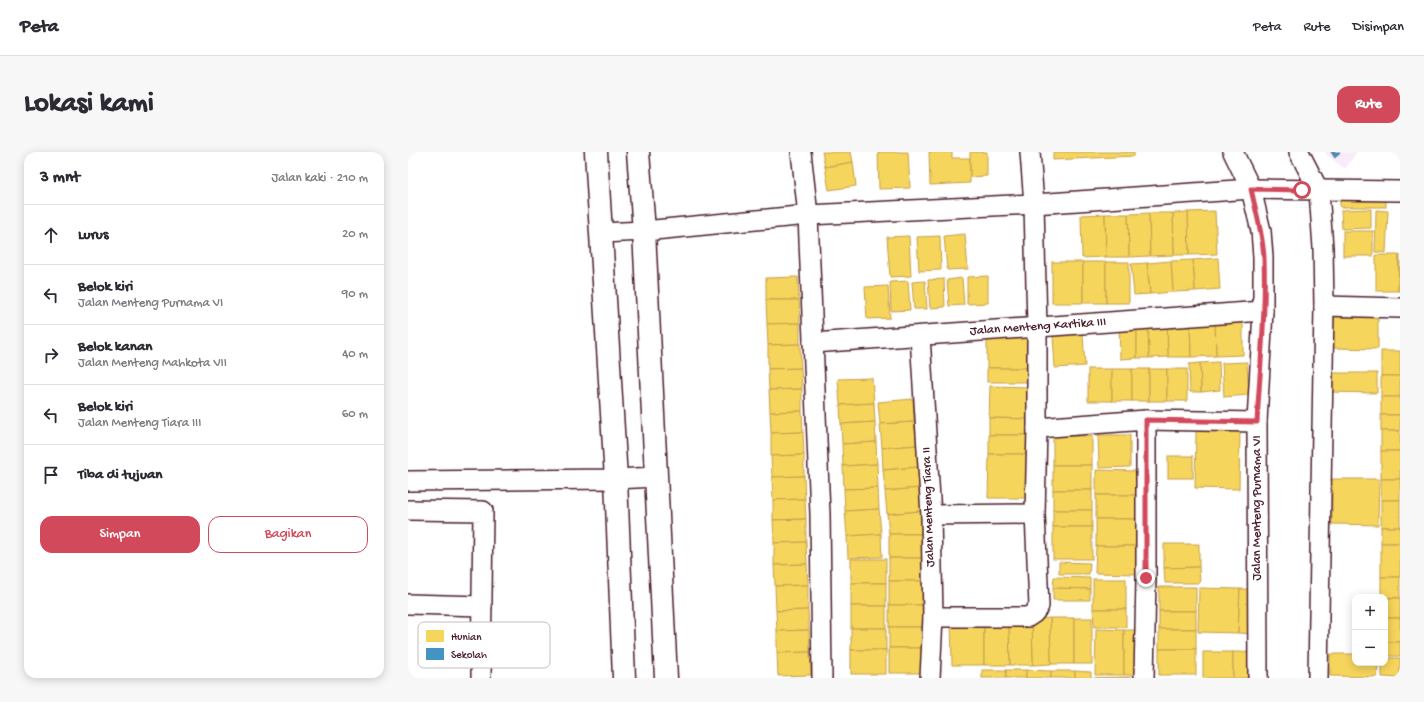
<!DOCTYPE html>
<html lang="id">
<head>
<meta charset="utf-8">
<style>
  body { margin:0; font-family:"Gochi Hand",sans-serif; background:#f7f7f7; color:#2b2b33 }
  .controls { position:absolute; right:12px; bottom:12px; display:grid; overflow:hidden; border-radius:8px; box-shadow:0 2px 10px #0003 }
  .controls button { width:36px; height:36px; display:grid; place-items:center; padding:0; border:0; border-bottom:1px solid #e1e1e2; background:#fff; color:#2b2b33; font:20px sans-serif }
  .stop { position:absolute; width:12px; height:12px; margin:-9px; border:3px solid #d1495b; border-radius:50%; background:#fff }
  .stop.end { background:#d1495b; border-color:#fff; box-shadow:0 1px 4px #0008 }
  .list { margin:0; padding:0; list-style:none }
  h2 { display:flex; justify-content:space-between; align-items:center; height:52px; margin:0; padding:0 16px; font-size:17px }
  h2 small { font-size:13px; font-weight:400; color:#7c7c81 }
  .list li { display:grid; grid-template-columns:26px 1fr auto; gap:12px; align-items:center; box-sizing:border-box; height:60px; padding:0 16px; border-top:1px solid #e1e1e2 }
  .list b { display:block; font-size:15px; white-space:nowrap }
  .list p { margin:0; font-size:13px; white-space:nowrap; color:#7c7c81 }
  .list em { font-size:13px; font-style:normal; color:#7c7c81 }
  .actions { display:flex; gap:8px; padding:12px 16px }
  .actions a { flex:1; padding:9px 0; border:1px solid #d1495b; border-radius:12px; text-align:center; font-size:14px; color:#d1495b }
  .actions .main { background:#d1495b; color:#fff }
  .icon { flex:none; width:22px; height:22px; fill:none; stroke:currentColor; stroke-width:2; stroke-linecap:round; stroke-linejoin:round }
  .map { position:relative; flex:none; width:992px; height:526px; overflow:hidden; border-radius:12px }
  header { display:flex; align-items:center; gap:24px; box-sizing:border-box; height:56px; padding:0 20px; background:#fff; border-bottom:1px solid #e1e1e2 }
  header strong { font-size:19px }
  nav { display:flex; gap:22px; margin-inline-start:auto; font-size:14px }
  .intro { display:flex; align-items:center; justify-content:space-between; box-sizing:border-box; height:96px; padding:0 24px }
  h1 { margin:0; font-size:28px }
  .button { padding:10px 18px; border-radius:12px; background:#d1495b; color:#fff; font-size:14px; font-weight:700 }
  main { display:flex; gap:24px; padding:0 24px }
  aside { flex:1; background:#fff; border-radius:12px; box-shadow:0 2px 10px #0003 }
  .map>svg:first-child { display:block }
  .built { fill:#f8ecf8 }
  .homes { fill:#f6d55c; stroke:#c29e4d }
  .schools { fill:#4393c3; stroke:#457095 }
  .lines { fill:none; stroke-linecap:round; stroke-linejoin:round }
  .minor-casing { stroke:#4a1f2b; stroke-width:22 }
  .tertiary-casing { stroke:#4a1f2b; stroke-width:25 }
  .minor { stroke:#fff; stroke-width:19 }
  .tertiary { stroke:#fff; stroke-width:22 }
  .route { stroke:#d1495b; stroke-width:5 }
  .labels { text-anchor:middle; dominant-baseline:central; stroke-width:4; stroke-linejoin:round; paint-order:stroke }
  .street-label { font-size:13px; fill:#4a1f2b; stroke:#fff }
  .key { fill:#fff; stroke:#c9bcbf; stroke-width:1 }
  .key-label { font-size:11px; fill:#4a1f2b }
</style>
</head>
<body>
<header>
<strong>Peta</strong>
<nav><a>Peta</a><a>Rute</a><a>Disimpan</a></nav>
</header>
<div class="intro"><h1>Lokasi kami</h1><a class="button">Rute</a></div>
<main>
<aside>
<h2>3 mnt<small>Jalan kaki · 210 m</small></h2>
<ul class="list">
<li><svg class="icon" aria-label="ahead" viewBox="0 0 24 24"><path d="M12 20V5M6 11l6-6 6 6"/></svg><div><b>Lurus</b></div><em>20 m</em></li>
<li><svg class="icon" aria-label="left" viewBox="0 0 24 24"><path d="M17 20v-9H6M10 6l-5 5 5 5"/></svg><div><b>Belok kiri</b><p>Jalan Menteng Purnama VI</p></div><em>90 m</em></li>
<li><svg class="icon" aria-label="right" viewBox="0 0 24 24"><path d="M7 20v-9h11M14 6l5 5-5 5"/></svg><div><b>Belok kanan</b><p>Jalan Menteng Mahkota VII</p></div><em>40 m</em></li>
<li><svg class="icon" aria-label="left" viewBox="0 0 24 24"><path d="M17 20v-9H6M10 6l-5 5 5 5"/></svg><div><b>Belok kiri</b><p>Jalan Menteng Tiara III</p></div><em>60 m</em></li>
<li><svg class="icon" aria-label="arrive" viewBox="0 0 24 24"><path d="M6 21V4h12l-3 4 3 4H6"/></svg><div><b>Tiba di tujuan</b></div></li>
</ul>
<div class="actions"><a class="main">Simpan</a><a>Bagikan</a></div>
</aside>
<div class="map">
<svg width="992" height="526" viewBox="0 0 992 526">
  <rect width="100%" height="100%" fill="#fff"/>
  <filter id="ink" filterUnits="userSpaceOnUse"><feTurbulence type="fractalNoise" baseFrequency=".025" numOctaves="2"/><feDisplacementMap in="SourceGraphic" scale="8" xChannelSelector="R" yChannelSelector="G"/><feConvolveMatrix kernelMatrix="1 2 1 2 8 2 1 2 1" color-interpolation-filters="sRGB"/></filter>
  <g filter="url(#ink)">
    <!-- built -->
    <path class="built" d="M 917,0 L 949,0 L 937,17 L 920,4 Z"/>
    <!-- homes -->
    <g class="homes">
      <path d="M 414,0 L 443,0 L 445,10 L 417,15 Z"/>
      <path d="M 470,0 L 500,0 L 502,36 L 471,37 Z"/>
      <path d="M 521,0 L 544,0 L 544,6 L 562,6 L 562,31 L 522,33 Z"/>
      <path d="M 562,0 L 579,0 L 579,24 L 562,25 Z"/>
      <path d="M 645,0 L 726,0 L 726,4 L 645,8 Z"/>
      <path d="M 445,10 L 448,34 L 421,38 L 417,15 Z"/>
      <rect x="932" y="43" width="46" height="12"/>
      <path d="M 963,57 L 963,76 L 934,77 L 933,58 Z"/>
      <path d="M 968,58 L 980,59 L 978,101 L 967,100 Z"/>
      <path d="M 807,59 L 809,102 L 781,103 L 780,60 Z"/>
      <path d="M 780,60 L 781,103 L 766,103 L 765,61 Z"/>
      <path d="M 741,61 L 742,104 L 721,105 L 720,62 Z"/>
      <path d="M 741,61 L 765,61 L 766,103 L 742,104 Z"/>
      <path d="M 697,62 L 698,105 L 674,106 L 673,63 Z"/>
      <path d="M 697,62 L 720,62 L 721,105 L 698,105 Z"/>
      <rect x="935" y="79" width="30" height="25"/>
      <path d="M 557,82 L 560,117 L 539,118 L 536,84 Z"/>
      <path d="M 501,84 L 503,124 L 482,125 L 479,85 Z"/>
      <path d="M 532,84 L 533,118 L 511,119 L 509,85 Z"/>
      <path d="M 968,103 L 991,103 L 990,139 L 968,139 Z"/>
      <path d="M 991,103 L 992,103 L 992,139 L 990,139 Z"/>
      <path d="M 810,106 L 812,137 L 787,139 L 785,108 Z"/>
      <path d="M 785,108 L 787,139 L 765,140 L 763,109 Z"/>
      <path d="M 763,109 L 765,140 L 742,142 L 739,111 Z"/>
      <rect x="644" y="110" width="31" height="41"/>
      <rect x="675" y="110" width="23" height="41"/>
      <rect x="698" y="110" width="23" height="41"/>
      <path d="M 739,111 L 742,142 L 726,143 L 723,112 Z"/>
      <path d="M 580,124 L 580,151 L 559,152 L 559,125 Z"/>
      <path d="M 390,125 L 391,148 L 358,148 L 358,126 Z"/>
      <path d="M 554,126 L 556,153 L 541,154 L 539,128 Z"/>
      <path d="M 536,127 L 537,155 L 522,156 L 520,128 Z"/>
      <path d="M 500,129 L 502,158 L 483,159 L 482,130 Z"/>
      <path d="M 517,129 L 519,157 L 506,157 L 504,130 Z"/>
      <path d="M 480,134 L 482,166 L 459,167 L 457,135 Z"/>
      <path d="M 358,148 L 391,148 L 392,171 L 359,172 Z"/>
      <path d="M 926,164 L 970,165 L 970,197 L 925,196 Z"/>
      <path d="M 835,168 L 835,203 L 808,204 L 807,169 Z"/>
      <path d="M 782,169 L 783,205 L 760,205 L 759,170 Z"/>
      <path d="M 782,169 L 807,169 L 808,204 L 783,205 Z"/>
      <path d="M 759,170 L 760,205 L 741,206 L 740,171 Z"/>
      <path d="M 392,171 L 392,192 L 360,193 L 359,172 Z"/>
      <path d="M 711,171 L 729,171 L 729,206 L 712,207 Z"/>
      <path d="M 729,171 L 740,171 L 741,206 L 729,206 Z"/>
      <path d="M 675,182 L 677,214 L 647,216 L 645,183 Z"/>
      <rect x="579" y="184" width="45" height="32"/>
      <path d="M 392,192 L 393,216 L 360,217 L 360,193 Z"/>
      <rect x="973" y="199" width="19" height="25"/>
      <path d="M 811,210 L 812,238 L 793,240 L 792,211 Z"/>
      <path d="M 839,210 L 841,243 L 816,245 L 814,211 Z"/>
      <path d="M 792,211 L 793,240 L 782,240 L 781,212 Z"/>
      <path d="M 393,216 L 394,237 L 361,238 L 360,217 Z"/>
      <rect x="579" y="216" width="45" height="14"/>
      <rect x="680" y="217" width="24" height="32"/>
      <rect x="704" y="217" width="20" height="32"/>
      <rect x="724" y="217" width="17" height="32"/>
      <rect x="741" y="217" width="18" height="32"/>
      <rect x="759" y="217" width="20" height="32"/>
      <path d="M 922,221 L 969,221 L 969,241 L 922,240 Z"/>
      <rect x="973" y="224" width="19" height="21"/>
      <path d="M 464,226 L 466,251 L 432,253 L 430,227 Z"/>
      <path d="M 582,234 L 625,235 L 624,267 L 581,266 Z"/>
      <path d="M 394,237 L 394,259 L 362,260 L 361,238 Z"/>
      <rect x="973" y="245" width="19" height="18"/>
      <path d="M 505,247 L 506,270 L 472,272 L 470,250 Z"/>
      <path d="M 466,251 L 467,270 L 433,272 L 432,253 Z"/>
      <path d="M 394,259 L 395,280 L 363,281 L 362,260 Z"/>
      <rect x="973" y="263" width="19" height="16"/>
      <path d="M 581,266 L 624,267 L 624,283 L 581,283 Z"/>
      <path d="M 467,270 L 468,290 L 434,292 L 433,272 Z"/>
      <path d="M 506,270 L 509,293 L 474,296 L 472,272 Z"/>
      <path d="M 788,276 L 832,277 L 831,337 L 787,336 Z"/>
      <rect x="973" y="279" width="19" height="20"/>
      <path d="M 395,280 L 396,303 L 363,304 L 363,281 Z"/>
      <path d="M 581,283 L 624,283 L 623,302 L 581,302 Z"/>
      <path d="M 690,283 L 722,283 L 722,315 L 691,316 Z"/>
      <rect x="645" y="284" width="39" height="29"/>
      <path d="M 468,290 L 469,312 L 435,314 L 434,292 Z"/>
      <path d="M 509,293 L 510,315 L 475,318 L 474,296 Z"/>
      <rect x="973" y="299" width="19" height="28"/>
      <path d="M 581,302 L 623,302 L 622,346 L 580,346 Z"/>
      <path d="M 396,303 L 396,324 L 364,325 L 363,304 Z"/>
      <rect x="760" y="304" width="25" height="22"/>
      <path d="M 469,312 L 470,336 L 436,337 L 435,314 Z"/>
      <rect x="645" y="313" width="39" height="25"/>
      <path d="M 510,315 L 512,336 L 477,339 L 475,318 Z"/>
      <path d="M 688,318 L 729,319 L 729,343 L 688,343 Z"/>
      <path d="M 396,324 L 397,347 L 365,348 L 364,325 Z"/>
      <path d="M 924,327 L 971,327 L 970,373 L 924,372 Z"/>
      <rect x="973" y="327" width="19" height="21"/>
      <path d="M 470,336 L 471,357 L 437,359 L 436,337 Z"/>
      <path d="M 512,336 L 513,359 L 479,362 L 477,339 Z"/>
      <rect x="645" y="338" width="39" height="20"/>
      <rect x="688" y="343" width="41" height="24"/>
      <path d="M 397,347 L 398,367 L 365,368 L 365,348 Z"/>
      <rect x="973" y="348" width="19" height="27"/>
      <path d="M 471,357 L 473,382 L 439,384 L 437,359 Z"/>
      <rect x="645" y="358" width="39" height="17"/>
      <path d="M 513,359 L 516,382 L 481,382 L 479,362 Z"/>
      <path d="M 398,367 L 398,390 L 366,391 L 365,368 Z"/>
      <path d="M 688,367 L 729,367 L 728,394 L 688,394 Z"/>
      <rect x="645" y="375" width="39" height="32"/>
      <rect x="973" y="375" width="19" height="16"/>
      <path d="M 473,382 L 474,405 L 440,406 L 439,384 Z"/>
      <rect x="481" y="382" width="35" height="24"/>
      <path d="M 398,390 L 399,412 L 366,413 L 366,391 Z"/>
      <rect x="973" y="391" width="19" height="34"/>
      <path d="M 756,392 L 791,392 L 791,415 L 756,416 Z"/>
      <path d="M 688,394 L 728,394 L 728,422 L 687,421 Z"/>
      <rect x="481" y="406" width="35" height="23"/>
      <rect x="443" y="407" width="35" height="24"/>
      <path d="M 651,410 L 682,411 L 681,422 L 651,422 Z"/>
      <path d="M 399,412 L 400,433 L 367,434 L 366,413 Z"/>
      <path d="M 791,415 L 792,431 L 757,431 L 756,416 Z"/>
      <path d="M 646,425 L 682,426 L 682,437 L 645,436 Z"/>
      <path d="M 973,425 L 992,425 L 992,446 L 973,445 Z"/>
      <rect x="685" y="427" width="33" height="30"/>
      <rect x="481" y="429" width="35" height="24"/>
      <rect x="443" y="431" width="35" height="23"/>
      <path d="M 400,433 L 400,458 L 368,459 L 367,434 Z"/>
      <rect x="751" y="435" width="37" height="24"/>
      <path d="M 645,436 L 682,437 L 682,448 L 645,448 Z"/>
      <path d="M 791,436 L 832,437 L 830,481 L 790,480 Z"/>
      <path d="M 832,437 L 848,437 L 846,482 L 830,481 Z"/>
      <rect x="977" y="446" width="15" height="20"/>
      <rect x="481" y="453" width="35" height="22"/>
      <rect x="443" y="454" width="35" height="22"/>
      <path d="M 685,457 L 718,457 L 718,475 L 686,475 Z"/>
      <path d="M 400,458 L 401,478 L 369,479 L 368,459 Z"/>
      <rect x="751" y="459" width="37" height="18"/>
      <path d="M 642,466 L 666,466 L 666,512 L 643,512 Z"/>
      <path d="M 642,466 L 643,512 L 625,513 L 624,467 Z"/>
      <rect x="666" y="466" width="18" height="46"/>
      <rect x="977" y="466" width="15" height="24"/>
      <path d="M 543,467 L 576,467 L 576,513 L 544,513 Z"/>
      <path d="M 576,467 L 601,467 L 602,513 L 576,513 Z"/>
      <path d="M 601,467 L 624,467 L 625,513 L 602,513 Z"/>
      <rect x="481" y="475" width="35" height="21"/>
      <rect x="443" y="476" width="35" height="22"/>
      <path d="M 688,477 L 716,478 L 716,523 L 687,523 Z"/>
      <rect x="751" y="477" width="37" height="20"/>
      <path d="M 401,478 L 402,500 L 369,501 L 369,479 Z"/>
      <path d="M 716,478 L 729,478 L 728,523 L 716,523 Z"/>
      <rect x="977" y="490" width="15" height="14"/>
      <rect x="481" y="496" width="35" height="25"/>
      <rect x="751" y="497" width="37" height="26"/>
      <rect x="443" y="498" width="35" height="24"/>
      <path d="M 402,500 L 403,523 L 370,524 L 369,501 Z"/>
      <rect x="795" y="500" width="30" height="26"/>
      <rect x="825" y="500" width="17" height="26"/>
      <path d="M 922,502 L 947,502 L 947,511 L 970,511 L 969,525 L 922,524 Z"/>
      <path d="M 977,506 L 992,506 L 992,526 L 974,525 L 974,511 L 977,511 Z"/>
      <rect x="574" y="518" width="24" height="8"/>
      <rect x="598" y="518" width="20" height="8"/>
      <path d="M 618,518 L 643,519 L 643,526 L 618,526 Z"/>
      <rect x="643" y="519" width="24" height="7"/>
      <path d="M 667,519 L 683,520 L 683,526 L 667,526 Z"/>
      <path d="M 723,525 L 723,526 L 684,526 Z"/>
    </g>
    <!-- schools -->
    <path class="schools" d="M 923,0 L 932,0 L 927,6 Z"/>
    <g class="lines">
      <defs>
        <g id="minor">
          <path d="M 393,0 L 400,63 L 412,362 L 414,526"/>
          <path d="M 825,0 L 843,37 L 853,79 L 855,105 L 855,159 L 849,270 L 850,526"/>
          <path d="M 891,0 L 911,39 L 915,96 L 916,154 L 910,526"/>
          <path d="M 193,81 L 236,79 L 400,63 L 626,52 L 843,37 L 992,39"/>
          <path d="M 916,154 L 992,156"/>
          <path d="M 512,184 L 523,363 L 525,465 L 522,526"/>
          <path d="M 405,191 L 855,159"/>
          <path d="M 629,276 L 738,268 L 849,270"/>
          <path d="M 0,329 L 208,327 L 248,325"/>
          <path d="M 0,358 L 75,359 L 73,526"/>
          <path d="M 523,363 L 627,362"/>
          <path d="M 0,452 L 74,454"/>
          <path d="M 525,465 L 620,465 L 626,461 L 631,454 L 627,362 L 629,276 L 629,175 L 626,52 L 622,0"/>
          <path d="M 736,526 L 738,426 L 738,268"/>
        </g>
        <g id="tertiary">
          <path d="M 188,0 L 208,327 L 216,526"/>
          <path d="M 230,0 L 236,79 L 258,526"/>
        </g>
      </defs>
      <!-- minor casing -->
      <use href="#minor" class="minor-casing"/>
      <!-- tertiary casing -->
      <use href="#tertiary" class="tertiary-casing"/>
      <!-- minor -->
      <use href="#minor" class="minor"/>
      <!-- tertiary -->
      <use href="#tertiary" class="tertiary"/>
    </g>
  </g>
  <g class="lines" filter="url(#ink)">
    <!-- route -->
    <path class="route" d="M 738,426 L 738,268 L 849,270 C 852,216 858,161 856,106 C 855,83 848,60 843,37 L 894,38"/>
  </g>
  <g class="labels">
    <!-- street labels -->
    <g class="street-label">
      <text transform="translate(630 175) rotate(-4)">Jalan Menteng Kartika III</text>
      <text transform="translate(521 355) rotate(-92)">Jalan Menteng Tiara II</text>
      <text transform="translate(849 356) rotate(-90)">Jalan Menteng Purnama VI</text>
    </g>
  </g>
  <!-- legend -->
  <rect x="10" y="470" width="132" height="46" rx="6" class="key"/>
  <rect x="18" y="478" width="18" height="12" fill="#f6d55c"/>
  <rect x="18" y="496" width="18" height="12" fill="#4393c3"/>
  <g class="key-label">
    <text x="43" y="488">Hunian</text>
    <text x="43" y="506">Sekolah</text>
  </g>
</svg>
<div class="controls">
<button>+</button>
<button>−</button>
</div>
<div class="stop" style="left:894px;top:38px"></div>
<div class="stop end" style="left:738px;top:426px"></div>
</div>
</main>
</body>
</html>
